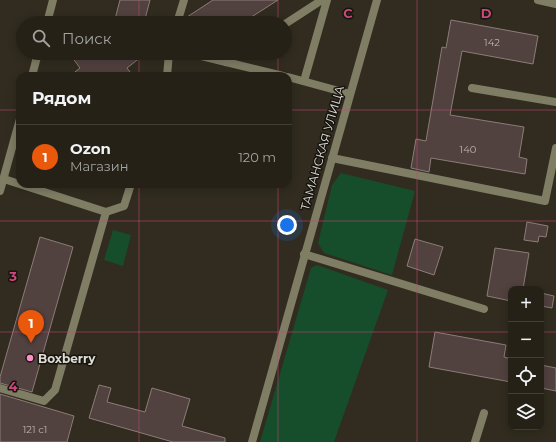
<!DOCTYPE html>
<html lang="ru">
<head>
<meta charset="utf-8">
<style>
  body { margin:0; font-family:Montserrat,sans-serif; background:#2d2920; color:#f1f3f6 }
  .controls { position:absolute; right:12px; bottom:12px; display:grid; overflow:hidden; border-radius:8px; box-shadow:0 2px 10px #0003 }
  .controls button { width:36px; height:36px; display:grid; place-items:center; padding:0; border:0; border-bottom:1px solid #423e36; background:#252117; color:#f1f3f6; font:20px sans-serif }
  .you { position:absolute; left:287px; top:225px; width:14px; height:14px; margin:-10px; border:3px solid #fff; border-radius:50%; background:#1a73e8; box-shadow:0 0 0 6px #1a73e833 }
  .badge { display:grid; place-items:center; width:26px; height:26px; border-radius:50%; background:#ea580c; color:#fff; font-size:13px; font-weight:700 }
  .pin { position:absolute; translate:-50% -33px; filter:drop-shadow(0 1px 2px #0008) }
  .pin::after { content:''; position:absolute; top:21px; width:14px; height:12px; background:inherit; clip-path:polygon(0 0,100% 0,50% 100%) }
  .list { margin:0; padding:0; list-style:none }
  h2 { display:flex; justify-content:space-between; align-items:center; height:52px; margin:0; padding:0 16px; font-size:17px }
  h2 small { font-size:13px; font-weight:400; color:#a3a3a1 }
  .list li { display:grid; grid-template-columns:26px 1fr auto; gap:12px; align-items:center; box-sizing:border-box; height:64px; padding:0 16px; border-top:1px solid #423e36 }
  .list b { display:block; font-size:15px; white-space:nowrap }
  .list p { margin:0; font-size:13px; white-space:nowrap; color:#a3a3a1 }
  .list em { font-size:13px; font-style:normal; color:#a3a3a1 }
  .icon { flex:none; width:22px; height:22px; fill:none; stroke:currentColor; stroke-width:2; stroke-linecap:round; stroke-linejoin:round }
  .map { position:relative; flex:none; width:556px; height:442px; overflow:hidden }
  .search { position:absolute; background:#252117; box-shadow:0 2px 10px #0003; left:16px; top:16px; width:276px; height:44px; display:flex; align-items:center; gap:10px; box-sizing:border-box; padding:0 14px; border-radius:22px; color:#a3a3a1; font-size:15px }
  .panel { position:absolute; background:#252117; box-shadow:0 2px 10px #0003; left:16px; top:72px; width:276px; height:116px; border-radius:12px }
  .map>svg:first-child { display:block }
  .green { fill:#164d2b }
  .building { fill:#51413f; stroke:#8d7c79 }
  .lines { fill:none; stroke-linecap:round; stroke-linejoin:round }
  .service { stroke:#7f7d64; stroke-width:8 }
  .minor { stroke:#7f7d64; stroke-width:8 }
  .grid { fill:none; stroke:#ca497a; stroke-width:1; stroke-opacity:0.55 }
  .poi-dot { fill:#fb8fc5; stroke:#16140f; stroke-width:1.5 }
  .labels { text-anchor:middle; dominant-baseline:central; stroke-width:3; stroke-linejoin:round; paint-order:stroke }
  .number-label { font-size:10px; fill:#bcb5b0 }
  .street-label { font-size:12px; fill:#e0dcd5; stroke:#16140f }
  .poi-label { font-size:12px; font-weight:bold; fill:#e0dcd5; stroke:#16140f; text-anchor:start }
  .grid-label { font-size:13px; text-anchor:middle; font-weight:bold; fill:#ca497a; stroke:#16140f; stroke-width:3; stroke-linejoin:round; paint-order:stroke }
</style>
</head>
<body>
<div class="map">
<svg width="556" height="442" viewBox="0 0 556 442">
  <rect width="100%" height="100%" fill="#312c1f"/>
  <!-- green -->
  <g class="green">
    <path d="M 341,173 L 415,191 L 392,275 L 324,253 L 318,243 L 332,185 Z"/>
    <path d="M 113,230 L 131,235 L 123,266 L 104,260 Z"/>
    <path d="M 317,265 L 388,290 L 334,442 L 260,442 L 311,268 Z"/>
  </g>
  <!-- building -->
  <g class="building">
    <path d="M 120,0 L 150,0 L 144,23 L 114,23 Z"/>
    <path d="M 213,0 L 278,0 L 242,23 L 183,23 L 184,19 Z"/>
    <path d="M 451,20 L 538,36 L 533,64 L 462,51 L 450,115 L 524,127 L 519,157 L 527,159 L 525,174 L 431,158 L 429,172 L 411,168 L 416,139 L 426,141 L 442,47 L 446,48 Z"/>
    <path d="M 69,53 L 146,53 L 127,68 L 133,76 L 70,76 L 80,68 Z"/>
    <path d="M 527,222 L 548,226 L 546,237 L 539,236 L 538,242 L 524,240 Z"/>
    <path d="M 40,237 L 73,247 L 32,392 L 0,383 L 0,377 Z"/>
    <path d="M 415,239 L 443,247 L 434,275 L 407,266 Z"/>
    <path d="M 495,248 L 529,253 L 523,289 L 511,289 L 511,301 L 487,296 Z"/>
    <path d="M 541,293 L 554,296 L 552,308 L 541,306 Z"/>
    <path d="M 435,332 L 506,345 L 504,357 L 511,359 L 511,382 L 429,367 Z"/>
    <path d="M 541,365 L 556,368 L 556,391 L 541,388 Z"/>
    <path d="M 99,385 L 111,388 L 107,402 L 145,412 L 152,388 L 190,399 L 182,426 L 225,438 L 225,442 L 173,442 L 89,418 Z"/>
    <path d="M 0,394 L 74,416 L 67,442 L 0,442 Z"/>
  </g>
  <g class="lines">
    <!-- service -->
    <g class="service">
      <path d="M 538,0 L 556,4"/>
      <path d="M 47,23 L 53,0"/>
      <path d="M 177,23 L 184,0"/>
      <path d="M 285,24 L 322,0"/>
      <path d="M 189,53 L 283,76"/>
      <path d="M 226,62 L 239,53"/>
      <path d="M 32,76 L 38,53"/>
      <path d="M 167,76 L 169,53"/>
      <path d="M 288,77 L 350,94"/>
      <path d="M 304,81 L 327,0"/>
      <path d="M 472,88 L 556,102"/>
      <path d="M 332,158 L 545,201 L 556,148"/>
      <path d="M 4,179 L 106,212 L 124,206 L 131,184"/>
      <path d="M 0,191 L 20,119"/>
      <path d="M 304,254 L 484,309"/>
      <path d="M 0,388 L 44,401 L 55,390 L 106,212"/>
      <path d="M 475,442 L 484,413"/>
    </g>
    <!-- minor -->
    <path class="minor" d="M 252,442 L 377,0"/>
  </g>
  <!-- grid -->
  <path class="grid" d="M 139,0 L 139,23M 278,0 L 278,23M 417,0 L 417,442M 139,53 L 139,76M 278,53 L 278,76M 0,110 L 20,110M 288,110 L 556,110M 139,184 L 139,442M 278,184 L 278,442M 0,221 L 556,221M 0,332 L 511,332M 541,332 L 556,332"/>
  <!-- markers -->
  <circle class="poi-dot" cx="30" cy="358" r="4"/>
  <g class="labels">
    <!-- number labels -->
    <g class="number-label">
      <text x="492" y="42">142</text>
      <text x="468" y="149">140</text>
      <text x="35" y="429">121 с1</text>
    </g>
    <!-- street labels -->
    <g class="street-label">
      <text transform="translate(322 148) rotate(-74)">ТАМАНСКАЯ УЛИЦА</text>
    </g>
    <!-- poi labels -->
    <g class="poi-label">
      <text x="38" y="358">Boxberry</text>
    </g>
  </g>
  <g class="grid-label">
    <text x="348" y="18">C</text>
    <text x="486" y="18">D</text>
    <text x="13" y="281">3</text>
    <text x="13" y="391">4</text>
  </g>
</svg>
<div class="controls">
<button>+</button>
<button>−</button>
<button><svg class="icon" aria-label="locate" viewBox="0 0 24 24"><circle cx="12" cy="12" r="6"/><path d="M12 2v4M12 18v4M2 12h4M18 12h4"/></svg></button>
<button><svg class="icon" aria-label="layers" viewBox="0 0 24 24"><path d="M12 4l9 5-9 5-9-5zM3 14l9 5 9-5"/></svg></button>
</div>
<div class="you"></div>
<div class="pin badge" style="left:31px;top:343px">1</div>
<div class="search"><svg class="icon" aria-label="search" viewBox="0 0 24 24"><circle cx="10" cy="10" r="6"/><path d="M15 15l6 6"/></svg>Поиск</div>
<section class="panel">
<h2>Рядом<small></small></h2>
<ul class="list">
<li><span class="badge">1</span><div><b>Ozon</b><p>Магазин</p></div><em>120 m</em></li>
</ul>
</section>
</div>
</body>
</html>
